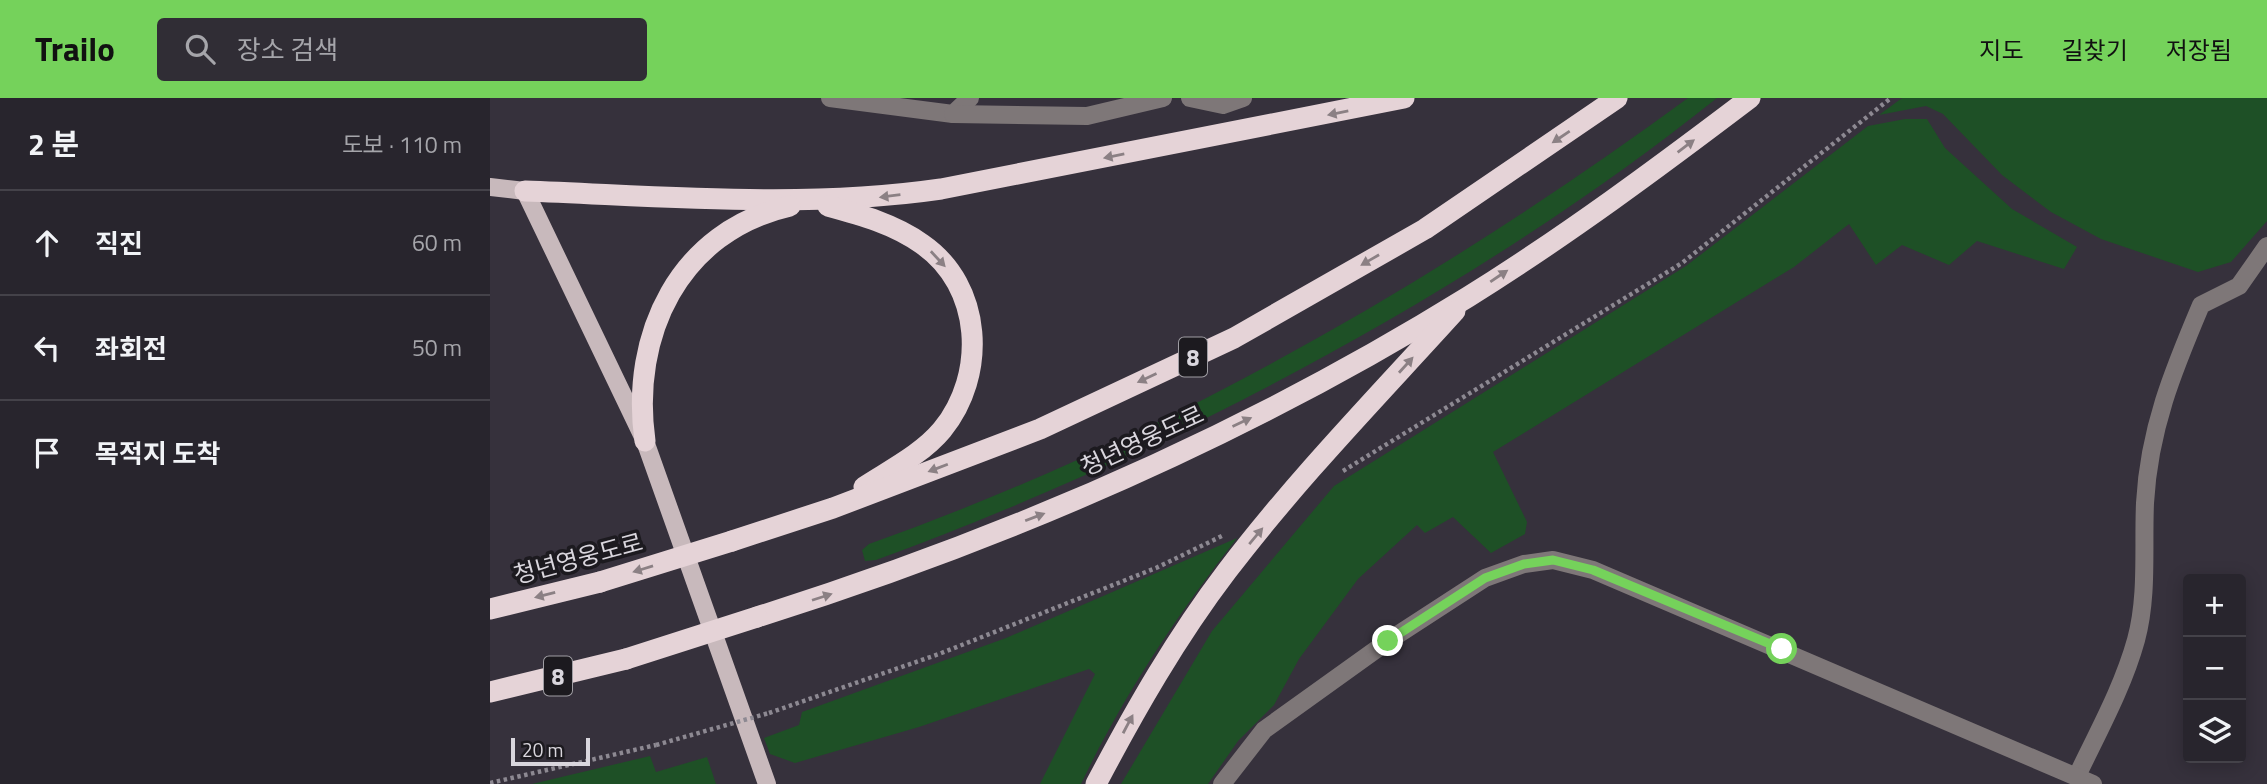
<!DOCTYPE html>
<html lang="ko">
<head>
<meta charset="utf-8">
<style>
  body { margin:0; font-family:"Titillium Web","Noto Sans KR",sans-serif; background:#302d35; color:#f1f3f6 }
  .controls { position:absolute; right:21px; bottom:21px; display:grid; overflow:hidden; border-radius:7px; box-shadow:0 4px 18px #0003 }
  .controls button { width:63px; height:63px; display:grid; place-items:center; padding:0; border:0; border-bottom:2px solid #444249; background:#28252d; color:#f1f3f6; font:35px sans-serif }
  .scale { position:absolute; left:21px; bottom:18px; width:79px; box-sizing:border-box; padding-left:7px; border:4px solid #d9d6dd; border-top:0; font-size:19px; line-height:24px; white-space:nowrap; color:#d9d6dd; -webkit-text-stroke:5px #1c1a1f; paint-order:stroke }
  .stop { position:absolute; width:21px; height:21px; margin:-16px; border:5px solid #75d25b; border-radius:50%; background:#fff }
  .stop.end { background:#75d25b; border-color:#fff; box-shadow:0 2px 7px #0008 }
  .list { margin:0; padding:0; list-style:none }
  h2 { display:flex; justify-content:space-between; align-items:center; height:91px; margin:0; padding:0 28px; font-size:30px }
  h2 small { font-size:23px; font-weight:400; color:#a5a5aa }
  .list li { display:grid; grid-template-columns:46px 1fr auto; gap:21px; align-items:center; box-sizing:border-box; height:105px; padding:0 28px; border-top:2px solid #444249 }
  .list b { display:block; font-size:26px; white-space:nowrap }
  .list em { font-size:23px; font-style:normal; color:#a5a5aa }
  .icon { flex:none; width:38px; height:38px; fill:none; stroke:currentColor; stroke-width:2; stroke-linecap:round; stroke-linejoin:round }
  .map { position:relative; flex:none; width:1777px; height:686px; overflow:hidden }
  header { display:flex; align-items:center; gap:42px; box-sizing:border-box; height:98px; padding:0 35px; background:#75d25b; color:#111 }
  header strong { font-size:33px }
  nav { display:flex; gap:38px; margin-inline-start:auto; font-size:24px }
  .search { width:490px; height:63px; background:#302d35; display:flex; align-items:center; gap:18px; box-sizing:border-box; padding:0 24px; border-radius:7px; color:#a5a5aa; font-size:26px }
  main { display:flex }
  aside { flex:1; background:#28252d }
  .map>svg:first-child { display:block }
  .green { fill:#1e5026 }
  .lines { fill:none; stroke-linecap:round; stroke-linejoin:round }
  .path { stroke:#8d8992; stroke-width:4.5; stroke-dasharray:3.5 3.5; stroke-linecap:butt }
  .minor { stroke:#7e7778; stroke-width:18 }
  .major { stroke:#c8b9bc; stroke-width:18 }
  .highway { stroke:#e5d3d7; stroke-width:21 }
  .path-bridge { stroke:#8d8992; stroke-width:4.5; stroke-dasharray:3.5 3.5; stroke-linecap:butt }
  .highway-bridge { stroke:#e5d3d7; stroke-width:21 }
  .oneway { fill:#8b8084 }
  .route { stroke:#75d25b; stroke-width:9 }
  .labels { text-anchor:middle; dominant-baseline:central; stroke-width:7; stroke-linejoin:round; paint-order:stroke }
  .shield { fill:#1c1a1f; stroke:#a09ea4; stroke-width:2 }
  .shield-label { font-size:23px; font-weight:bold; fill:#d9d6dd }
  .street-label { font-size:24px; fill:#d9d6dd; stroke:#1c1a1f }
</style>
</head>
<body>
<header>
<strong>Trailo</strong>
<div class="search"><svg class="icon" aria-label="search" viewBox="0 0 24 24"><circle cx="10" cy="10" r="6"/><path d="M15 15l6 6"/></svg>장소 검색</div>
<nav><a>지도</a><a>길찾기</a><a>저장됨</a></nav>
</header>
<main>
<aside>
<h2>2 분<small>도보 · 110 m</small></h2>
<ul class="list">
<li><svg class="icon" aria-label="ahead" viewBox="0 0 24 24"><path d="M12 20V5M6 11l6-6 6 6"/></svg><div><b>직진</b></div><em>60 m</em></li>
<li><svg class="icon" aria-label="left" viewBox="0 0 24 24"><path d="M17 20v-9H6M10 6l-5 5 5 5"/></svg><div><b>좌회전</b></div><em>50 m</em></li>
<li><svg class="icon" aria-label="arrive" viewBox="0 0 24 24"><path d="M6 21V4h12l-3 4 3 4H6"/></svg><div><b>목적지 도착</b></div></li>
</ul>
</aside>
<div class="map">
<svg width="1777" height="686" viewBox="0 0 1777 686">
  <rect width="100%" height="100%" fill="#36313c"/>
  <!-- green -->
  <g class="green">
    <path d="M 1198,0 L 1227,0 C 984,194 676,356 386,462 L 375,463 L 372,452 L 379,446 C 674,341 947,184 1198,0 Z"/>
    <path d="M 1412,0 L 1777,0 L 1777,123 L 1741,164 L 1708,174 L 1611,141 L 1561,114 L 1512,77 L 1453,16 L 1436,8 L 1389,17 Z"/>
    <path d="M 1415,21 L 1437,21 L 1455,50 L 1522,111 L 1587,149 L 1574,171 L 1487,143 L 1459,167 L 1412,147 L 1386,167 L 1359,126 L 1304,169 L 1003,354 L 1037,424 L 1035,436 L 1001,455 L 963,419 L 935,435 L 927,427 L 868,481 L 809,561 L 784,607 L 748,643 L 718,686 L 631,686 L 722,533 L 844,388 L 1196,168 L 1378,28 Z"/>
    <path d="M 747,440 C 687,517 633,598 591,686 L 550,686 L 605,576 L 599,571 L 429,629 L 305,665 L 280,656 L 274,640 L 309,627 L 312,614 L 516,540 Z"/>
    <path d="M 160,658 L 166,674 L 217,659 L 226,686 L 42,686 Z"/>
  </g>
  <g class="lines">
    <!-- path -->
    <g class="path">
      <path d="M 853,373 L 1192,165 L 1401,0"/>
      <path d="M 279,615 L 449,556 L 666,470 L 734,437"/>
      <path d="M 0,685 L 166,647"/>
    </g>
    <!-- minor -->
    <g class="minor">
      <path d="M 340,0 L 463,16 L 480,0"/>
      <path d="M 700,0 L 733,7 L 753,0"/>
      <path d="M 463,16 L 597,18 L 673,0"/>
      <path d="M 1587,678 C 1608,634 1633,589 1646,542 C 1658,498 1653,450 1655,405 C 1659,331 1683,273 1711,207 L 1749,188 L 1777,148"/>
      <path d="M 732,686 L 774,632 L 898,543 L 995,480 L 1034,466 L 1063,462 L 1103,472 L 1603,686"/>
    </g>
    <!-- major -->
    <path class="major" d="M 0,89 L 35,93 L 155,343 L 277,686"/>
    <!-- highway -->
    <g class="highway">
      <path d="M 35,93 C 173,98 313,111 451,91 L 914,0"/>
      <path d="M 338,108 C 371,117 404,126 432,146 C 493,188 497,277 452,332 C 432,356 400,372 374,389"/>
      <path d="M 155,343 C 140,237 189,133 300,108"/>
      <path d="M 242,443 L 343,410 L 550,331 L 744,240 L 935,131 L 1127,0"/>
      <path d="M 0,511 L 110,484"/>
      <path d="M 267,519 C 515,441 757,336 978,199 C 1076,138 1169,69 1260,0"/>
      <path d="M 0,594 L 136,561"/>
      <path d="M 606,686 C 645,612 686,540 737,473 C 807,381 888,298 965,213"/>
    </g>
    <!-- path-bridge -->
    <path class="path-bridge" d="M 166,647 L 279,615"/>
    <!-- highway-bridge -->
    <g class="highway-bridge">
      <path d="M 110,484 L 242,443"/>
      <path d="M 136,561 L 267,519"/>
    </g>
  </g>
  <!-- one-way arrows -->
  <defs><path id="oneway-solid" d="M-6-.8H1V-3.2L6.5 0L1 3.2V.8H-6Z" transform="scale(1.75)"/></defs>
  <g class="oneway">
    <use href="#oneway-solid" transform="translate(848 15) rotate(169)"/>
    <use href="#oneway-solid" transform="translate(1071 39) rotate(146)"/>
    <use href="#oneway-solid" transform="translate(1196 48) rotate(-37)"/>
    <use href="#oneway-solid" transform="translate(624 58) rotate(169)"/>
    <use href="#oneway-solid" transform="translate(400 98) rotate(173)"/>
    <use href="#oneway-solid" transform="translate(448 161) rotate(47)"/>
    <use href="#oneway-solid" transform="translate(880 162) rotate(150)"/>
    <use href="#oneway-solid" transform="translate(1009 178) rotate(-34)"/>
    <use href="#oneway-solid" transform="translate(916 267) rotate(-48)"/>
    <use href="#oneway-solid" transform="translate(657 280) rotate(155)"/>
    <use href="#oneway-solid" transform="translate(752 324) rotate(-25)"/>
    <use href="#oneway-solid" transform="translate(448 370) rotate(159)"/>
    <use href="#oneway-solid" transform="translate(545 419) rotate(-21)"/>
    <use href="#oneway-solid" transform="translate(766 438) rotate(-50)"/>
    <use href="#oneway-solid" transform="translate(153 471) rotate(163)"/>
    <use href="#oneway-solid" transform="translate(55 497) rotate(166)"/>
    <use href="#oneway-solid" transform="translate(332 499) rotate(-18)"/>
    <use href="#oneway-solid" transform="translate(638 626) rotate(-62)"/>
  </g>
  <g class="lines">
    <!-- route -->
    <path class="route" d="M 898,543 L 995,480 L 1034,466 L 1063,462 L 1103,472 L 1292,551"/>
  </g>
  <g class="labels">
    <!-- shield labels -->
    <g class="shield">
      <rect x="689" y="239.5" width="28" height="39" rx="5"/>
      <rect x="54" y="558.5" width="28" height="39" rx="5"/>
    </g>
    <g class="shield-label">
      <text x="703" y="259">8</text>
      <text x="68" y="578">8</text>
    </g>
    <!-- street labels -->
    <g class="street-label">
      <text transform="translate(652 342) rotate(-25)">청년영웅도로</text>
      <text transform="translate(88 460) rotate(-15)">청년영웅도로</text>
    </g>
  </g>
</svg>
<div class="controls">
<button>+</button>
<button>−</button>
<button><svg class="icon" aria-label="layers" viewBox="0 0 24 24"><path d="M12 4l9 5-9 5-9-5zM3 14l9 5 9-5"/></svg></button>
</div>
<div class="scale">20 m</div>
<div class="stop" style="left:1292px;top:551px"></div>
<div class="stop end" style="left:898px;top:543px"></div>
</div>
</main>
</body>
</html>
